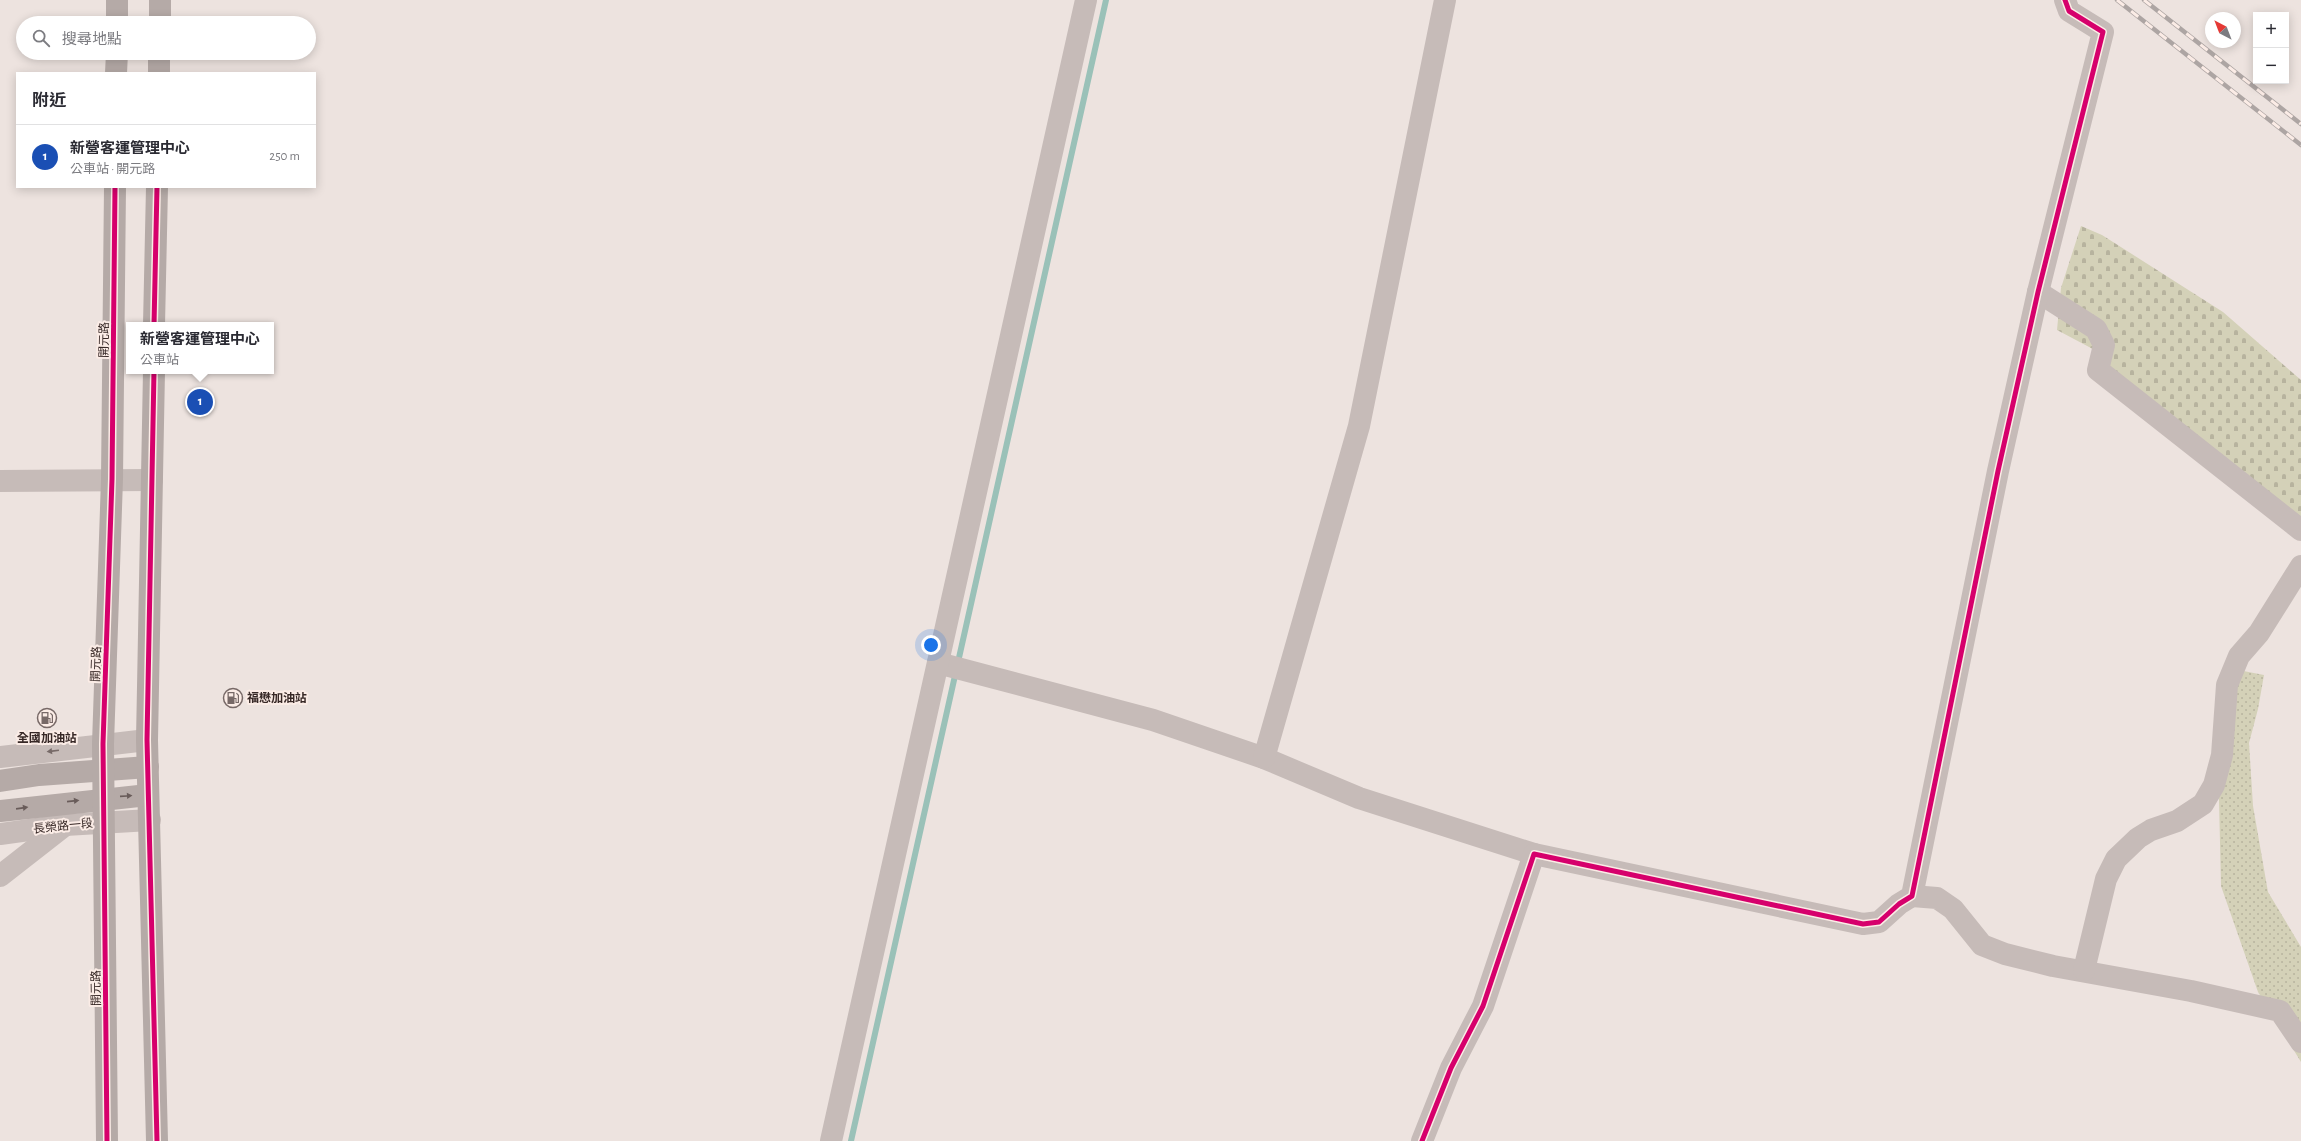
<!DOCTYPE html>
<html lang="zh-TW">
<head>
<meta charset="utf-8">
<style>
  body { margin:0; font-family:"Alegreya Sans","Noto Sans TC",sans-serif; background:#f2f2f3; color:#2b2b33 }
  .controls { position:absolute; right:12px; top:12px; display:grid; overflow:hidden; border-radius:0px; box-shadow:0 2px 10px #0003 }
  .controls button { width:36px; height:36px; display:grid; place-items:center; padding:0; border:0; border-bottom:1px solid #e1e1e2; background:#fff; color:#2b2b33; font:20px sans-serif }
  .compass { position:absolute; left:2205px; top:12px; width:36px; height:36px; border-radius:50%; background:#fff; box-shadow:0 2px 10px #0003; rotate:318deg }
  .you { position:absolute; left:931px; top:645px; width:14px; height:14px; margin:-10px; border:3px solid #fff; border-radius:50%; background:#1a73e8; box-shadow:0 0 0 6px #1a73e833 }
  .badge { display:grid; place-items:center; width:26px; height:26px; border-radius:50%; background:#ea580c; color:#fff; font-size:13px; font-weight:700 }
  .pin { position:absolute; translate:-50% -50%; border:2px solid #fff; box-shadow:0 1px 4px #0006 }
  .popup { position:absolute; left:126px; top:322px; width:148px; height:52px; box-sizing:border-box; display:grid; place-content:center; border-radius:0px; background:#fff; filter:drop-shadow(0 1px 3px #0005); font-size:13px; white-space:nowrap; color:#7c7c81 }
  .popup b { font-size:15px; color:#2b2b33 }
  .popup::after { content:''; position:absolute; left:50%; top:100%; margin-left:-8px; border:8px solid transparent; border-top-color:#fff }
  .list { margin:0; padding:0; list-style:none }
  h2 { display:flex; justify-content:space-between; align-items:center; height:52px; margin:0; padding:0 16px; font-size:17px }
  h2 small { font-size:13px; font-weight:400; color:#7c7c81 }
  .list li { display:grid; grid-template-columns:26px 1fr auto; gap:12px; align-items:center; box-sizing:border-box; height:64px; padding:0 16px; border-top:1px solid #e1e1e2 }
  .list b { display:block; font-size:15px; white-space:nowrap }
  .list p { margin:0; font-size:13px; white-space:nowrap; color:#7c7c81 }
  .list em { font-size:13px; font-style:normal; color:#7c7c81 }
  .icon { flex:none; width:22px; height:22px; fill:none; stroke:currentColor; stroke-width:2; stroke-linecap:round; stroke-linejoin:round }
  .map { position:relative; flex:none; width:2301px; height:1141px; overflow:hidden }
  .search { position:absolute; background:#fff; box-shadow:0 2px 10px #0003; left:16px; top:16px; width:300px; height:44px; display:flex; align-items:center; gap:10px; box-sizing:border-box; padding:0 14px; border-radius:22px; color:#7c7c81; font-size:15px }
  .panel { position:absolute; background:#fff; box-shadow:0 2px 10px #0003; left:16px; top:72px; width:300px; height:116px; border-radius:0px }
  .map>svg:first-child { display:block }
  .grass { fill:url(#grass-dots) }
  .cemetery { fill:url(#cemetery-stones) }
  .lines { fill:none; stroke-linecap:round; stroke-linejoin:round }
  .stream { stroke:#9ac1b8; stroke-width:6 }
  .minor { stroke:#c6bbb8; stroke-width:22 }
  .major { stroke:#b5aaa7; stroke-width:22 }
  .rail-casing { stroke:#ada5a3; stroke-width:4.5 }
  .rail { stroke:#fbece6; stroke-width:3; stroke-dasharray:9; stroke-linecap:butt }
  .cycleway-casing { stroke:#fbece6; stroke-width:8 }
  .cycleway { stroke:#d6006c; stroke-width:5 }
  .oneway { fill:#776a68 }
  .oneway2 { fill:#695c5a }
  .labels { text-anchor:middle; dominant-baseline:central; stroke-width:4; stroke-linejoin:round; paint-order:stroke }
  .street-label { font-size:12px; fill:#372826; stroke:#fbece6 }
  .poi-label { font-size:12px; font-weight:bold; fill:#372826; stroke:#fbece6; text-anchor:start }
</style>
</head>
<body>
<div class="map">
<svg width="2301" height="1141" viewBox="0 0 2301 1141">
  <defs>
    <pattern id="grass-dots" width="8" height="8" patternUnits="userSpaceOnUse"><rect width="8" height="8" fill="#d4d1b8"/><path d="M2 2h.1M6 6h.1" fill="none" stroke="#b7b39e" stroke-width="1.8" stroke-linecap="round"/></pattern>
    <pattern id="cemetery-stones" width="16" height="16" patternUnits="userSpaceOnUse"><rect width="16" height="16" fill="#d4d1b8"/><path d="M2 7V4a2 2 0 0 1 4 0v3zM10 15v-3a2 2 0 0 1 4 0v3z" fill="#b7b39e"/></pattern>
  </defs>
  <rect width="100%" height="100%" fill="#ede3df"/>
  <!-- grass -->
  <path class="grass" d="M 2223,667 L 2264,675 L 2258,709 L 2249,743 L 2253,806 L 2268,892 L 2301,947 L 2301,1062 L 2258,992 L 2221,886 L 2219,800 L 2209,768 L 2213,752 Z"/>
  <!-- cemetery -->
  <path class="cemetery" d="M 2081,226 L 2102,235 L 2223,312 L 2301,380 L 2301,518 L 2111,386 L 2106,356 L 2057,330 L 2061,288 Z"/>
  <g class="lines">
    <!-- stream -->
    <path class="stream" d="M 851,1141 L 1106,0"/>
    <!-- minor -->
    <g class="minor">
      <path d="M 2038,292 L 2096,329 L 2104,345 L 2098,370 L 2301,530"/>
      <path d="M 0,481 L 152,480"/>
      <path d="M 938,663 L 1153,720 L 1264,758 L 1359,798 L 1534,854 L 1863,924 L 1879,922 L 1899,904 L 1912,896 L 1998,471 L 2038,292 L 2103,32 L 2069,11 L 2065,0"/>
      <path d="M 0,757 L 147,740"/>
      <path d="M 1264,758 L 1359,426 L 1445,0"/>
      <path d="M 0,834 L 65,825 L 150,820"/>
      <path d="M 0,876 L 64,826"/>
      <path d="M 1912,896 L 1937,898 L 1953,909 L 1982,945 L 2005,954 L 2053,966 L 2191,991 L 2280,1011 L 2301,1042"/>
      <path d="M 2084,970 L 2106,879 L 2116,859 L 2138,838 L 2151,830 L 2177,821 L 2203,804 L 2214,785 L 2222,755 L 2227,685 L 2239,656 L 2259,633 L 2301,566"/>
      <path d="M 831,1141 L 1086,0"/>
      <path d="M 1422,1141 L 1451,1068 L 1483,1006 L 1534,854"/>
    </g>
    <!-- major -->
    <g class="major">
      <path d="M 117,23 L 117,0"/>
      <path d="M 160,23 L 160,0"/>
      <path d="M 116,73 L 117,53"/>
      <path d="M 159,73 L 159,53"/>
      <path d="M 154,325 L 157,187"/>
      <path d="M 154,371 L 147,740 L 157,1141"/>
      <path d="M 0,781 L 39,775 L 148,767"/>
      <path d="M 0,811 L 148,795"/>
      <path d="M 107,1141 L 103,744 L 112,479 L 115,187"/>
    </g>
    <defs>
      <g id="rail">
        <path d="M 2117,0 L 2301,145"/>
        <path d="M 2144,0 L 2301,124"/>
      </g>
    </defs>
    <!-- rail casing -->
    <use href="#rail" class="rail-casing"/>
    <!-- rail -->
    <use href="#rail" class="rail"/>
    <defs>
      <g id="cycleway">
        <path d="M 154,325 L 157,187"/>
        <path d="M 154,371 L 147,740 L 157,1141"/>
        <path d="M 107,1141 L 103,744 L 112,479 L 115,187"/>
        <path d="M 1422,1141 L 1451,1068 L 1483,1006 L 1534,854 L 1863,924 L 1879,922 L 1899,904 L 1912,896 L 1998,471 L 2038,292 L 2103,32 L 2069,11 L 2065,0"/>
      </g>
    </defs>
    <!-- cycleway casing -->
    <use href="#cycleway" class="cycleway-casing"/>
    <!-- cycleway -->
    <use href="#cycleway" class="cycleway"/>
  </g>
  <!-- one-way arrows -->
  <defs><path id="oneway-solid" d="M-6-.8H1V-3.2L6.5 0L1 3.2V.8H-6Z"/></defs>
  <use class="oneway" href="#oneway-solid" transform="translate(53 751) rotate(173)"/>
  <g class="oneway2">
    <use href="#oneway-solid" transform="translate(126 796) rotate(-4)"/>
    <use href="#oneway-solid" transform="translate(73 801) rotate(-6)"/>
    <use href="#oneway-solid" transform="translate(22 808) rotate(-8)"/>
  </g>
  <!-- icons -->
  <defs>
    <symbol id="fuel-ring" viewBox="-11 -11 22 22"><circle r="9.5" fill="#fbece6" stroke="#776967" stroke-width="1.5"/><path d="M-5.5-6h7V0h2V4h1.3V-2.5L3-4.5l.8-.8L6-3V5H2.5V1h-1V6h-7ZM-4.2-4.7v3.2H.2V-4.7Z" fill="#776967"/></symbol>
  </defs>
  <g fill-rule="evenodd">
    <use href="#fuel-ring" x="222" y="687" width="22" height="22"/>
    <use href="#fuel-ring" x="36" y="707" width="22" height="22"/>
  </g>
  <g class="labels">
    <!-- street labels -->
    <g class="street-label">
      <text transform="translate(104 340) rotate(-89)">開元路</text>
      <text transform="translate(96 664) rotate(-88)">開元路</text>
      <text transform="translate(63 826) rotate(-6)">長榮路一段</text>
      <text transform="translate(96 988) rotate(-91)">開元路</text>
    </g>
    <!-- poi labels -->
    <g class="poi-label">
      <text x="247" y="698">福懋加油站</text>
      <text x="47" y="738" text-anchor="middle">全國加油站</text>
    </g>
  </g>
</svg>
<div class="controls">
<button>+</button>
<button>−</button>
</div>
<svg class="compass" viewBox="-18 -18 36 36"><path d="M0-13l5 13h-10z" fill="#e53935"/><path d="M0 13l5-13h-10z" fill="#7c7c81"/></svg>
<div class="you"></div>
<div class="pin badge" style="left:200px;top:402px;background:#1a4fb4">1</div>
<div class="popup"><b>新營客運管理中心</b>公車站</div>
<div class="search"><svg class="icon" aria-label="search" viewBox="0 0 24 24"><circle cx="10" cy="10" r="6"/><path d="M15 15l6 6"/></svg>搜尋地點</div>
<section class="panel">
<h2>附近<small></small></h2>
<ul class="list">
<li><span class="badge" style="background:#1a4fb4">1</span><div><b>新營客運管理中心</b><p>公車站 · 開元路</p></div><em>250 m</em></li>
</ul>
</section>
</div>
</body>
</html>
